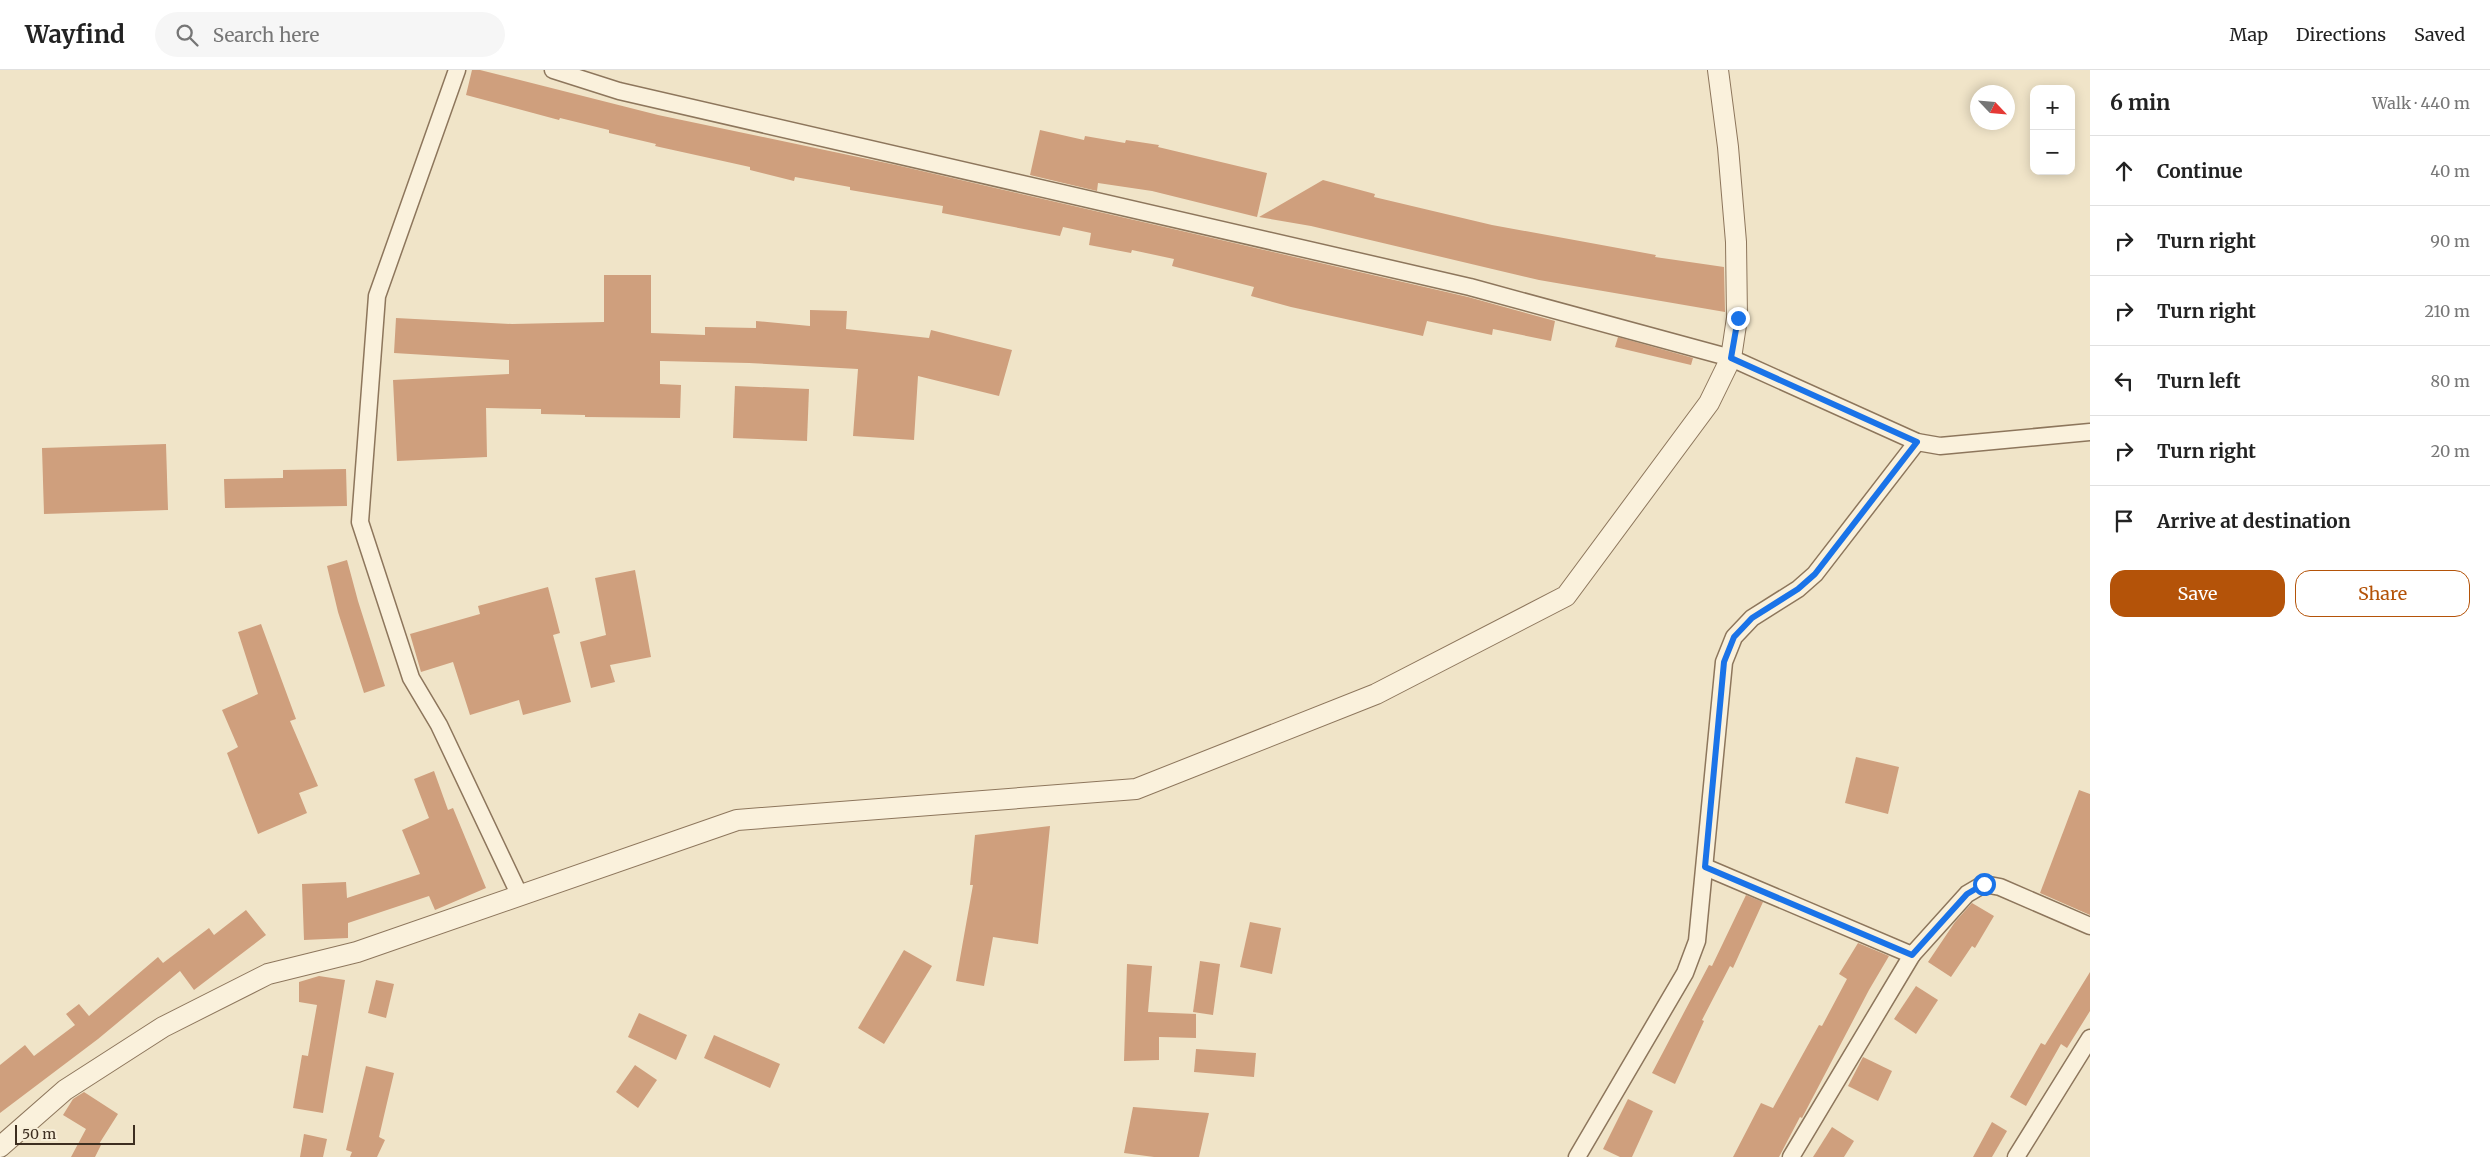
<!DOCTYPE html>
<html lang="en">
<head>
<meta charset="utf-8">
<style>
  body { margin:0; font-family:Merriweather,serif; background:#f6f6f6; color:#222 }
  .controls { position:absolute; right:15px; top:15px; display:grid; overflow:hidden; border-radius:10px; box-shadow:0 2px 12px #0003 }
  .controls button { width:45px; height:45px; display:grid; place-items:center; padding:0; border:0; border-bottom:1px solid #e0e0e0; background:#fff; color:#222; font:25px sans-serif }
  .compass { position:absolute; left:1970px; top:15px; width:45px; height:45px; border-radius:50%; background:#fff; box-shadow:0 2px 12px #0003; rotate:116deg }
  .scale { position:absolute; left:15px; bottom:12px; width:120px; box-sizing:border-box; padding-left:5px; border:2px solid #3d2e20; border-top:0; font-size:14px; line-height:18px; white-space:nowrap; color:#3d2e20; -webkit-text-stroke:4px #f7eed8; paint-order:stroke }
  .stop { position:absolute; width:15px; height:15px; margin:-11px; border:4px solid #1a73e8; border-radius:50%; background:#fff }
  .stop.end { background:#1a73e8; border-color:#fff; box-shadow:0 1px 5px #0008 }
  .list { margin:0; padding:0; list-style:none }
  h2 { display:flex; justify-content:space-between; align-items:center; height:65px; margin:0; padding:0 20px; font-size:21px }
  h2 small { font-size:16px; font-weight:400; color:#767676 }
  .list li { display:grid; grid-template-columns:32px 1fr auto; gap:15px; align-items:center; box-sizing:border-box; height:70px; padding:0 20px; border-top:1px solid #e0e0e0 }
  .list b { display:block; font-size:19px; white-space:nowrap }
  .list em { font-size:16px; font-style:normal; color:#767676 }
  .actions { display:flex; gap:10px; padding:15px 20px }
  .actions a { flex:1; padding:11px 0; border:1px solid #b45309; border-radius:15px; text-align:center; font-size:18px; color:#b45309 }
  .actions .main { background:#b45309; color:#fff }
  .icon { flex:none; width:28px; height:28px; fill:none; stroke:currentColor; stroke-width:2; stroke-linecap:round; stroke-linejoin:round }
  .map { position:relative; flex:none; width:2090px; height:1087px; overflow:hidden }
  header { display:flex; align-items:center; gap:30px; box-sizing:border-box; height:70px; padding:0 25px; background:#fff; border-bottom:1px solid #e0e0e0 }
  header strong { font-size:24px }
  nav { display:flex; gap:28px; margin-inline-start:auto; font-size:18px }
  .search { width:350px; height:45px; background:#f6f6f6; display:flex; align-items:center; gap:12px; box-sizing:border-box; padding:0 18px; border-radius:28px; color:#767676; font-size:19px }
  main { display:flex }
  aside { flex:1; background:#fff }
  .map>svg:first-child { display:block }
  .building { fill:#cf9f7d }
  .lines { fill:none; stroke-linecap:round; stroke-linejoin:round }
  .minor-casing { stroke:#8d765c; stroke-width:19 }
  .tertiary-casing { stroke:#8d765c; stroke-width:22 }
  .minor { stroke:#faf1dc; stroke-width:16 }
  .tertiary { stroke:#faf1dc; stroke-width:20 }
  .route { stroke:#1a73e8; stroke-width:6 }
</style>
</head>
<body>
<header>
<strong>Wayfind</strong>
<div class="search"><svg class="icon" aria-label="search" viewBox="0 0 24 24"><circle cx="10" cy="10" r="6"/><path d="M15 15l6 6"/></svg>Search here</div>
<nav><a>Map</a><a>Directions</a><a>Saved</a></nav>
</header>
<main>
<div class="map">
<svg width="2090" height="1087" viewBox="0 0 2090 1087">
  <rect width="100%" height="100%" fill="#f0e4c8"/>
  <!-- building -->
  <g class="building">
    <path d="M 472,0 L 480,0 L 658,45 L 896,95 L 1468,227 L 1555,251 L 1551,271 L 1493,259 L 1492,265 L 1427,251 L 1423,266 L 1291,237 L 1251,226 L 1254,217 L 1172,196 L 1174,189 L 1132,180 L 1131,183 L 1089,175 L 1091,163 L 1063,157 L 1060,166 L 942,143 L 943,136 L 850,120 L 850,117 L 795,107 L 794,111 L 750,100 L 750,97 L 655,76 L 656,74 L 609,63 L 609,60 L 560,48 L 559,50 L 466,25 Z"/>
    <path d="M 1040,60 L 1084,70 L 1085,66 L 1125,73 L 1126,70 L 1159,75 L 1158,77 L 1267,103 L 1257,147 L 1152,121 L 1098,113 L 1097,121 L 1030,105 Z"/>
    <path d="M 1323,110 L 1375,124 L 1374,127 L 1492,155 L 1656,185 L 1655,187 L 1724,197 L 1725,242 L 1539,210 L 1311,156 L 1259,147 Z"/>
    <path d="M 604,205 L 651,205 L 651,263 L 705,265 L 705,257 L 756,258 L 756,251 L 810,256 L 810,240 L 847,241 L 846,259 L 929,268 L 931,260 L 1012,280 L 999,326 L 918,306 L 914,370 L 853,366 L 858,299 L 749,293 L 660,291 L 660,314 L 681,315 L 680,348 L 585,347 L 585,345 L 541,344 L 541,339 L 486,338 L 487,387 L 397,391 L 393,310 L 509,304 L 509,290 L 394,283 L 396,248 L 512,254 L 604,252 Z"/>
    <path d="M 1618,267 L 1693,288 L 1691,295 L 1615,277 Z"/>
    <path d="M 735,316 L 809,319 L 807,371 L 733,368 Z"/>
    <path d="M 166,374 L 168,440 L 44,444 L 42,378 Z"/>
    <path d="M 346,399 L 347,436 L 225,438 L 224,409 L 283,408 L 283,400 Z"/>
    <path d="M 347,490 L 358,531 L 385,616 L 364,623 L 338,542 L 327,496 Z"/>
    <path d="M 635,500 L 651,587 L 610,595 L 615,612 L 591,618 L 580,572 L 606,565 L 595,508 Z"/>
    <path d="M 548,517 L 560,563 L 553,565 L 571,632 L 523,645 L 519,630 L 470,645 L 453,592 L 421,602 L 410,564 L 480,544 L 478,536 Z"/>
    <path d="M 261,554 L 296,649 L 290,651 L 318,716 L 299,723 L 307,743 L 258,764 L 227,683 L 238,677 L 222,640 L 258,624 L 238,562 Z"/>
    <path d="M 1856,687 L 1899,697 L 1888,744 L 1845,733 Z"/>
    <path d="M 434,701 L 448,740 L 453,738 L 486,818 L 435,840 L 429,826 L 348,853 L 348,868 L 304,870 L 302,814 L 346,812 L 347,828 L 420,804 L 402,760 L 429,748 L 414,709 Z"/>
    <path d="M 2079,720 L 2090,724 L 2090,845 L 2040,823 Z"/>
    <path d="M 1050,756 L 1038,874 L 993,867 L 984,916 L 956,911 L 973,815 L 970,815 L 975,765 Z"/>
    <path d="M 1746,825 L 1763,832 L 1733,898 L 1730,896 L 1702,950 L 1704,951 L 1675,1014 L 1652,1003 L 1709,895 L 1712,896 Z"/>
    <path d="M 1972,833 L 1994,846 L 1975,878 L 1972,876 L 1951,907 L 1928,892 L 1955,852 Z"/>
    <path d="M 246,840 L 266,865 L 194,920 L 180,901 L 98,969 L 0,1043 L 0,995 L 25,975 L 34,986 L 75,955 L 66,944 L 79,934 L 89,946 L 158,887 L 163,893 L 209,858 L 214,865 Z"/>
    <path d="M 1250,852 L 1281,858 L 1272,904 L 1240,897 Z"/>
    <path d="M 1858,873 L 1889,886 L 1869,920 L 1802,1048 L 1800,1047 L 1779,1087 L 1733,1087 L 1761,1033 L 1773,1038 L 1819,955 L 1822,956 L 1847,909 L 1839,904 Z"/>
    <path d="M 904,880 L 932,896 L 884,974 L 858,958 Z"/>
    <path d="M 1200,891 L 1220,894 L 1213,945 L 1193,942 Z"/>
    <path d="M 1127,894 L 1152,896 L 1148,942 L 1196,944 L 1196,968 L 1159,967 L 1159,990 L 1124,991 Z"/>
    <path d="M 2090,902 L 2090,941 L 2067,978 L 2061,974 L 2026,1036 L 2010,1027 L 2041,973 L 2045,975 Z"/>
    <path d="M 319,906 L 345,910 L 323,1043 L 293,1038 L 302,985 L 308,986 L 317,935 L 299,932 L 299,912 Z"/>
    <path d="M 376,910 L 394,914 L 386,948 L 368,943 Z"/>
    <path d="M 1916,916 L 1938,930 L 1916,964 L 1894,949 Z"/>
    <path d="M 639,943 L 687,965 L 676,990 L 628,967 Z"/>
    <path d="M 714,965 L 780,994 L 770,1018 L 704,988 Z"/>
    <path d="M 1196,979 L 1256,983 L 1254,1007 L 1194,1002 Z"/>
    <path d="M 1863,987 L 1892,1001 L 1878,1031 L 1848,1016 Z"/>
    <path d="M 635,995 L 657,1010 L 638,1038 L 616,1022 Z"/>
    <path d="M 366,996 L 394,1003 L 379,1067 L 385,1070 L 377,1087 L 350,1087 L 352,1082 L 346,1080 Z"/>
    <path d="M 84,1022 L 118,1044 L 99,1074 L 101,1075 L 95,1087 L 71,1087 L 86,1059 L 63,1045 L 73,1029 Z"/>
    <path d="M 1628,1029 L 1653,1041 L 1632,1087 L 1620,1087 L 1603,1079 Z"/>
    <path d="M 1133,1037 L 1209,1043 L 1199,1087 L 1154,1087 L 1124,1083 Z"/>
    <path d="M 1992,1052 L 2007,1061 L 1992,1087 L 1973,1087 Z"/>
    <path d="M 1832,1057 L 1854,1071 L 1844,1087 L 1813,1087 Z"/>
    <path d="M 304,1064 L 327,1069 L 323,1087 L 300,1087 Z"/>
  </g>
  <g class="lines">
    <defs>
      <g id="minor">
        <path d="M 457,0 L 377,226 L 360,452 L 411,608 L 439,655 L 520,826"/>
        <path d="M 553,0 L 619,21 L 1470,217 L 1731,288 L 1917,372 L 1940,376 L 2090,362"/>
        <path d="M 1705,797 L 1912,885 L 1967,824 L 1984,814 L 2000,817 L 2090,856"/>
        <path d="M 1577,1087 L 1685,903 L 1697,871 L 1724,592 L 1734,567 L 1752,548 L 1798,519 L 1815,504 L 1917,372"/>
        <path d="M 1791,1087 L 1912,885"/>
        <path d="M 2016,1087 L 2090,968"/>
      </g>
      <path id="tertiary" d="M 0,1077 L 65,1020 L 163,957 L 268,904 L 357,882 L 737,750 L 1136,719 L 1376,624 L 1566,526 L 1709,333 L 1731,288 L 1737,248 L 1736,172 L 1728,77 L 1718,0"/>
    </defs>
    <!-- minor casing -->
    <use href="#minor" class="minor-casing"/>
    <!-- tertiary casing -->
    <use href="#tertiary" class="tertiary-casing"/>
    <!-- minor -->
    <use href="#minor" class="minor"/>
    <!-- tertiary -->
    <use href="#tertiary" class="tertiary"/>
  </g>
  <g class="lines">
    <!-- route -->
    <path class="route" d="M 1738,248 L 1731,288 L 1917,372 L 1815,504 L 1798,519 L 1752,548 L 1734,567 L 1724,592 L 1705,797 L 1912,885 L 1967,824 L 1984,814"/>
  </g>
</svg>
<div class="controls">
<button>+</button>
<button>−</button>
</div>
<svg class="compass" viewBox="-18 -18 36 36"><path d="M0-13l5 13h-10z" fill="#e53935"/><path d="M0 13l5-13h-10z" fill="#767676"/></svg>
<div class="scale">50 m</div>
<div class="stop" style="left:1984px;top:814px"></div>
<div class="stop end" style="left:1738px;top:248px"></div>
</div>
<aside>
<h2>6 min<small>Walk · 440 m</small></h2>
<ul class="list">
<li><svg class="icon" aria-label="ahead" viewBox="0 0 24 24"><path d="M12 20V5M6 11l6-6 6 6"/></svg><div><b>Continue</b></div><em>40 m</em></li>
<li><svg class="icon" aria-label="right" viewBox="0 0 24 24"><path d="M7 20v-9h11M14 6l5 5-5 5"/></svg><div><b>Turn right</b></div><em>90 m</em></li>
<li><svg class="icon" aria-label="right" viewBox="0 0 24 24"><path d="M7 20v-9h11M14 6l5 5-5 5"/></svg><div><b>Turn right</b></div><em>210 m</em></li>
<li><svg class="icon" aria-label="left" viewBox="0 0 24 24"><path d="M17 20v-9H6M10 6l-5 5 5 5"/></svg><div><b>Turn left</b></div><em>80 m</em></li>
<li><svg class="icon" aria-label="right" viewBox="0 0 24 24"><path d="M7 20v-9h11M14 6l5 5-5 5"/></svg><div><b>Turn right</b></div><em>20 m</em></li>
<li><svg class="icon" aria-label="arrive" viewBox="0 0 24 24"><path d="M6 21V4h12l-3 4 3 4H6"/></svg><div><b>Arrive at destination</b></div></li>
</ul>
<div class="actions"><a class="main">Save</a><a>Share</a></div>
</aside>
</main>
</body>
</html>
